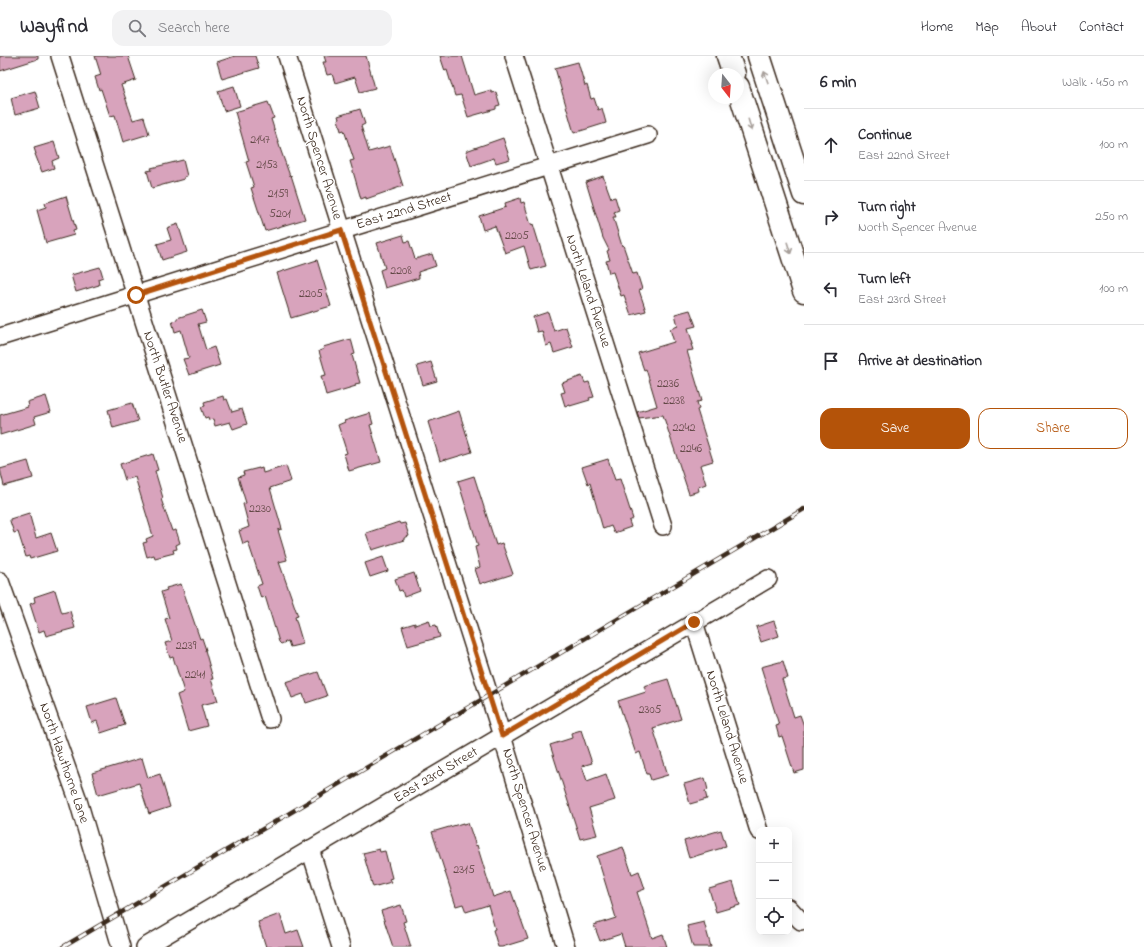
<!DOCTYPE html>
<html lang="en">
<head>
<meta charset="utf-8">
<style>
  body { margin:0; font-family:"Indie Flower",sans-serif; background:#f2f2f3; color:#2b2b33 }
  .controls { position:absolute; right:12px; bottom:12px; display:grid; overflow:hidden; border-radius:8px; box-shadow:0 4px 16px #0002 }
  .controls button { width:36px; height:36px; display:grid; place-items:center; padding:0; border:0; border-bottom:1px solid #e1e1e2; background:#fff; color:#2b2b33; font:20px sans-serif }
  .compass { position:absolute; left:708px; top:12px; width:36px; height:36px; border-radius:50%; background:#fff; box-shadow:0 4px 16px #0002; rotate:163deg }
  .stop { position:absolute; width:12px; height:12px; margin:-9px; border:3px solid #b45309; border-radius:50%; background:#fff }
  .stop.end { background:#b45309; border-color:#fff; box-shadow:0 1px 4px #0008 }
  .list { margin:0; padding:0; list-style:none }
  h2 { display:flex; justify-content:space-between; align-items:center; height:52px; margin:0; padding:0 16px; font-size:17px }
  h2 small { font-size:13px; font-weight:400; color:#7c7c81 }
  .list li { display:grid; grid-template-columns:26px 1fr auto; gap:12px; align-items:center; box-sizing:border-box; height:72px; padding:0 16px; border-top:1px solid #e1e1e2 }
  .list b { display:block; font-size:15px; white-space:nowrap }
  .list p { margin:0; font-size:13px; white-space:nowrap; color:#7c7c81 }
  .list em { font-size:13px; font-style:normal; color:#7c7c81 }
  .actions { display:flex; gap:8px; padding:12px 16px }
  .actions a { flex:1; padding:9px 0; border:1px solid #b45309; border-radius:12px; text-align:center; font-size:14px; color:#b45309 }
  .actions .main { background:#b45309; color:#fff }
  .icon { flex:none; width:22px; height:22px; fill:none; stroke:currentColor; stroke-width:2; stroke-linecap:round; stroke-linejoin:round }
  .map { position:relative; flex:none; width:804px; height:891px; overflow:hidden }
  header { display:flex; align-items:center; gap:24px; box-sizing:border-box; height:56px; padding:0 20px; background:#fff; border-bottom:1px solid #e1e1e2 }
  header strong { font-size:19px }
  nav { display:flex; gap:22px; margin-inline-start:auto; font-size:14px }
  .search { width:280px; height:36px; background:#f2f2f3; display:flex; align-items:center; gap:10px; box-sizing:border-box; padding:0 14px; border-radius:12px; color:#7c7c81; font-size:15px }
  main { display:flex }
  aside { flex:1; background:#fff }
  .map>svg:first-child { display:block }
  .building { fill:#d8a3bc; stroke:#3b2a1e }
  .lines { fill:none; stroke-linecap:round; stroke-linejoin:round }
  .minor-casing { stroke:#3b2a1e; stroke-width:20 }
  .major-casing { stroke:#3b2a1e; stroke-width:25 }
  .minor { stroke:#fff; stroke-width:17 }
  .major { stroke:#fff; stroke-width:22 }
  .rail-casing { stroke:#3b2a1e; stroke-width:4.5 }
  .rail { stroke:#fff; stroke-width:3; stroke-dasharray:9; stroke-linecap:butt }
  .oneway { stroke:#a79f9a }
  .route { stroke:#b45309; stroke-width:5 }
  .labels { text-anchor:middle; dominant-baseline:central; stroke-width:3; stroke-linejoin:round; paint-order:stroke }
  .number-label { font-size:12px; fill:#624846 }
  .street-label { font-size:14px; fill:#3b2a1e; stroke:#fff }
</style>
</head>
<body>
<header>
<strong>Wayfind</strong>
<div class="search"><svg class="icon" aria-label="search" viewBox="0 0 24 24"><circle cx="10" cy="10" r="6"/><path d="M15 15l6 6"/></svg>Search here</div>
<nav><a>Home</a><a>Map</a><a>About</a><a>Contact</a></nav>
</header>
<main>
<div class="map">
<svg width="804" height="891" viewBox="0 0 804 891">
  <rect width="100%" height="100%" fill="#fff"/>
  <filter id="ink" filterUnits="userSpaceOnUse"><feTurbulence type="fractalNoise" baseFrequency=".025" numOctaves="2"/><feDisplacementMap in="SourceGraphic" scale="8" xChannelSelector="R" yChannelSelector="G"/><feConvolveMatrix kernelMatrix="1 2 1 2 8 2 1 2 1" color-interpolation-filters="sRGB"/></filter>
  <g filter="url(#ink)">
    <!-- building -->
    <g class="building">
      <path d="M 0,0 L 38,0 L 38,3 L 0,15 Z"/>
      <path d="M 95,0 L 128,0 L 136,24 L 121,29 L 133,64 L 144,61 L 149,78 L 123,86 L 115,59 L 110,60 L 101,33 L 99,34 L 95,21 L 101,19 Z"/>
      <path d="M 235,0 L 255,0 L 259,12 L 222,23 L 217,6 Z"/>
      <path d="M 324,0 L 366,0 L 375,32 L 360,36 L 355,21 L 335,27 L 332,18 L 327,19 L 323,6 L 326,6 Z"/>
      <path d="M 440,0 L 462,0 L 474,39 L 491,34 L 492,37 L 496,36 L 500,49 L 496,50 L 496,53 L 468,61 L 461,39 L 455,40 L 447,14 L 445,15 Z"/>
      <path d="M 578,6 L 585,30 L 587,29 L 591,43 L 594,42 L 598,54 L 602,52 L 606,67 L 574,77 L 555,12 Z"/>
      <path d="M 234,30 L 240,50 L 224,55 L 218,35 Z"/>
      <path d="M 35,35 L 40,52 L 15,59 L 11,42 Z"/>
      <path d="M 268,46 L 274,62 L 271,63 L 281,95 L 290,120 L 291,119 L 305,163 L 265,175 L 251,132 L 254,131 L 246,106 L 249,105 L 235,56 Z"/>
      <path d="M 360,53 L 365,68 L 361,70 L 369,96 L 390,90 L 403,130 L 366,143 L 366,141 L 361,143 L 350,105 L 354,104 L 344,74 L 341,75 L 338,63 L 339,63 L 338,60 Z"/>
      <path d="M 503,82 L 510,103 L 496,107 L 494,102 L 471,110 L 466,95 Z"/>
      <path d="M 54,86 L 59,102 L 52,105 L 54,112 L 42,116 L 35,98 L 36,98 L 34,92 Z"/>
      <path d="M 183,104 L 187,120 L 184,121 L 184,123 L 152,132 L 147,115 L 152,114 L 151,112 Z"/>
      <path d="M 603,120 L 611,142 L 615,141 L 619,154 L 614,156 L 616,161 L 613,161 L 622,190 L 623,189 L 633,218 L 637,217 L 642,233 L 639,234 L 646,255 L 631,259 L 624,239 L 621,240 L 613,216 L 609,217 L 606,205 L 610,204 L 607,195 L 609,194 L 603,182 L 586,126 Z"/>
      <path d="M 66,140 L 76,174 L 73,175 L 74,179 L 46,187 L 37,154 L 46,151 L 45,147 Z"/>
      <path d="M 520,142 L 521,147 L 524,146 L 530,166 L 532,169 L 533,168 L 546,210 L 531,214 L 524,190 L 505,197 L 495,170 L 483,174 L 479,160 L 506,151 L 505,147 Z"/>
      <path d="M 178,168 L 187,196 L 162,204 L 157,188 L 171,184 L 167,172 Z"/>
      <path d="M 403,179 L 405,186 L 409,185 L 415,203 L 432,198 L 436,210 L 418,216 L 419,222 L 385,232 L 380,214 L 385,212 L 377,187 Z"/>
      <path d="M 317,204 L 331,250 L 291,262 L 277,217 Z"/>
      <path d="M 100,211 L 103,221 L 98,223 L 99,229 L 76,236 L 71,219 Z"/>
      <path d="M 202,254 L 206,266 L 198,268 L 206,294 L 214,291 L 220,309 L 189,319 L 183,303 L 189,302 L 181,274 L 175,276 L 172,265 L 177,264 L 177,262 Z"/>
      <path d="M 690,254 L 696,270 L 688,272 L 693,288 L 691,288 L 693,294 L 687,295 L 702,345 L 697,346 L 699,353 L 697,354 L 713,405 L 700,409 L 706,428 L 698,431 L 699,435 L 689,438 L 663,359 L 639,362 L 637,356 L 657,350 L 646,313 L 644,314 L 638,297 L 674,286 L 670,273 L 678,270 L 675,258 Z"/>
      <path d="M 548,256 L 554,275 L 566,271 L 573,291 L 554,297 L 551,288 L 546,290 L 542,275 L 537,276 L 533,261 Z"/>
      <path d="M 351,283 L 355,298 L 352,299 L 360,327 L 355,328 L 356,330 L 326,339 L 321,320 L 326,319 L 319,295 L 324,293 L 323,291 Z"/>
      <path d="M 431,306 L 437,325 L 423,329 L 417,310 Z"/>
      <path d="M 582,320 L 585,327 L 589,326 L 594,341 L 589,342 L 590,344 L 570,350 L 570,348 L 565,350 L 561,337 L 565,336 L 562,327 Z"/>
      <path d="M 46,340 L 51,356 L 34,361 L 36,368 L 0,379 L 0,359 L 28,351 L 27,346 Z"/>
      <path d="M 223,340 L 224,344 L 227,343 L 232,356 L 242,353 L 247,368 L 233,373 L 230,366 L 215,370 L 213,363 L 209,364 L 208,361 L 205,362 L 201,351 L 205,350 L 204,346 Z"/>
      <path d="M 132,347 L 138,365 L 113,372 L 108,354 Z"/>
      <path d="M 459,355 L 472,396 L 446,404 L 446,403 L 440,405 L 428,366 Z"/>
      <path d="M 370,357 L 373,368 L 370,369 L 381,406 L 349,415 L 344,398 L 347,397 L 338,369 L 345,366 L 344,365 Z"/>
      <path d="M 153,398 L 158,414 L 155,415 L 163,442 L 161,443 L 172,475 L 176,474 L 180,487 L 176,489 L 177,493 L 173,494 L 174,497 L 155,502 L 154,499 L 147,501 L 143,487 L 147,486 L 146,483 L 153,480 L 135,421 L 125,424 L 120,408 Z"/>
      <path d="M 608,403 L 615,424 L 620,423 L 633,463 L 629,465 L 631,471 L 614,477 L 611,470 L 603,473 L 590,427 L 588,428 L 582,411 Z"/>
      <path d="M 28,405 L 33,422 L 4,430 L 0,413 Z"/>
      <path d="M 286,410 L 291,425 L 270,432 L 282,473 L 278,474 L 287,504 L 279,506 L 298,560 L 295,561 L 303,588 L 290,591 L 288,585 L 281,588 L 279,586 L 265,540 L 261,542 L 257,530 L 262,528 L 248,486 L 243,488 L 239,475 L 249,471 L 243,448 L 246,447 L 238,421 L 244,419 L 243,416 L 259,412 L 259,413 L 262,412 L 263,417 Z"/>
      <path d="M 474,420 L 496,489 L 502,487 L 513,518 L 485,527 L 484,526 L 480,528 L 475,513 L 480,511 L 475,491 L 478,490 L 458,425 Z"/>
      <path d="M 29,457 L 36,482 L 51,477 L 57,495 L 30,503 L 29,500 L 26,501 L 18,476 L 14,477 L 10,465 L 10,463 Z"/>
      <path d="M 399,466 L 400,468 L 405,467 L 409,480 L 404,482 L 404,484 L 372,494 L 366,477 Z"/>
      <path d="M 383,501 L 388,515 L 370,521 L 365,507 Z"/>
      <path d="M 414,517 L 420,535 L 404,541 L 402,534 L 399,535 L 395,523 Z"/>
      <path d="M 181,528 L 200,583 L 202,582 L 206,594 L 205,594 L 213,623 L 211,623 L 218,645 L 201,649 L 207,670 L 188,675 L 177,639 L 184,636 L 173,601 L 170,602 L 165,587 L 172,585 L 165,563 L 169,562 L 161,536 L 167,534 L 166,532 Z"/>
      <path d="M 55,534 L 62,557 L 70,555 L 75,572 L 46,580 L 44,574 L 39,576 L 30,548 L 35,546 L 34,541 Z"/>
      <path d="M 429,564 L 431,570 L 436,569 L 440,581 L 408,590 L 402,571 L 415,567 L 415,569 Z"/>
      <path d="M 774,565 L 779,580 L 761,586 L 756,571 Z"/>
      <path d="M 783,605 L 788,622 L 782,623 L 787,639 L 794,661 L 800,659 L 804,670 L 804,714 L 794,717 L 782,680 L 779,681 L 776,670 L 779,669 L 761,611 Z"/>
      <path d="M 318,616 L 327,640 L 306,647 L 303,638 L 292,642 L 286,626 Z"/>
      <path d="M 668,623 L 681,663 L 653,672 L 668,719 L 651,724 L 649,718 L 647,718 L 640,696 L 636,698 L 618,645 L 646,636 L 644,630 Z"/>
      <path d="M 116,642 L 125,669 L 101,677 L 97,665 L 92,667 L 87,651 Z"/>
      <path d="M 581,674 L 592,707 L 582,710 L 587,725 L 606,718 L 615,744 L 589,752 L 597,779 L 580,783 L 550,689 L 572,682 L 571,677 Z"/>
      <path d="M 142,702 L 148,722 L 160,718 L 170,751 L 149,758 L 139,727 L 98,739 L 92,717 Z"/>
      <path d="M 705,722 L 708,734 L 705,735 L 707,743 L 690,748 L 684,728 Z"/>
      <path d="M 463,767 L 463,768 L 468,767 L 476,790 L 477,789 L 493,841 L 511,835 L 528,883 L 502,891 L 498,891 L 493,874 L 495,873 L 488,849 L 466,856 L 463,848 L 456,850 L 432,776 Z"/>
      <path d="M 721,774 L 726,790 L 722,791 L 722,792 L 689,802 L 684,785 Z"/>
      <path d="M 623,791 L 632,818 L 639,815 L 645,833 L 637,836 L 652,882 L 663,878 L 667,891 L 625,891 L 621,878 L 600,885 L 594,869 L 616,862 L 597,800 Z"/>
      <path d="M 379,793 L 380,796 L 385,795 L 392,822 L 389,823 L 391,826 L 373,831 L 363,797 Z"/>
      <path d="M 733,826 L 740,849 L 716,856 L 709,833 Z"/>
      <path d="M 401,849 L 406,865 L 403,866 L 411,891 L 393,891 L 381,855 Z"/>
      <path d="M 280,858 L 286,878 L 298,874 L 304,891 L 266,891 L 258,866 Z"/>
      <path d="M 704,866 L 711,891 L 693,891 L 687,870 Z"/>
    </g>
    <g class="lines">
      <defs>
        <g id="minor">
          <path d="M 60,0 L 270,663"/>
          <path d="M 287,0 L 502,680 L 566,891"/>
          <path d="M 514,0 L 663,470"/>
          <path d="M 0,281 L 648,79"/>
          <path d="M 0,525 L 77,741 L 121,891"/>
          <path d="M 694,566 L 759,775"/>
          <path d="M 310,793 L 341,891"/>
          <path d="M 789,852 L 801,865"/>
          <path d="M 145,891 L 768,523"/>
        </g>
        <g id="major">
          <path d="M 728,0 L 734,18"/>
          <path d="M 759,0 L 804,138"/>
          <path d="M 738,31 L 804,235"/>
        </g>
      </defs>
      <!-- minor casing -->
      <use href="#minor" class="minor-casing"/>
      <!-- major casing -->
      <use href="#major" class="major-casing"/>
      <!-- minor -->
      <use href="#minor" class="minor"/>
      <!-- major -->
      <use href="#major" class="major"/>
      <defs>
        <path id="rail" d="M 63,891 L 804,453"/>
      </defs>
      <!-- rail casing -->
      <use href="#rail" class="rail-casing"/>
      <!-- rail -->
      <use href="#rail" class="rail"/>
    </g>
    <!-- one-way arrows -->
    <defs><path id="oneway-shaft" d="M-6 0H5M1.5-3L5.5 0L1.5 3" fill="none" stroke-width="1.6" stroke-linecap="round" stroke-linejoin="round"/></defs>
    <g class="oneway">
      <use href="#oneway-shaft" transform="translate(766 21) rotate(-109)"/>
      <use href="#oneway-shaft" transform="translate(750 69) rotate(73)"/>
      <use href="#oneway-shaft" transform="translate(789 192) rotate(72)"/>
    </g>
  </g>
  <g class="lines" filter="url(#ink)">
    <!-- route -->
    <path class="route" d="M 136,239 L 341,174 L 502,680 L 694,566"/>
  </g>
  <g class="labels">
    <!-- number labels -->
    <g class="number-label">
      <text x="260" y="84">2147</text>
      <text x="267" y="109">2153</text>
      <text x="278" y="138">2159</text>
      <text x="280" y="158">5201</text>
      <text x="517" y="180">2205</text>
      <text x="401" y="215">2208</text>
      <text x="311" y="238">2205</text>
      <text x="668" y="328">2236</text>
      <text x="674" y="345">2238</text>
      <text x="684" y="372">2242</text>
      <text x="691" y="393">2246</text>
      <text x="260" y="453">2230</text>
      <text x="186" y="590">2239</text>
      <text x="195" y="619">2241</text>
      <text x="650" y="654">2305</text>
      <text x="464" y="814">2315</text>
    </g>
    <!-- street labels -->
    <g class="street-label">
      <text transform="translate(319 102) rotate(73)">North Spencer Avenue</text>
      <text transform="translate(404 155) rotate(-17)">East 22nd Street</text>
      <text transform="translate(588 235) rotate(72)">North Leland Avenue</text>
      <text transform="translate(165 331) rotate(72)">North Butler Avenue</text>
      <text transform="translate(727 671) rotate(73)">North Leland Avenue</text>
      <text transform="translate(64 707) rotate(71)">North Hawthorne Lane</text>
      <text transform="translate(436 719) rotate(-31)">East 23rd Street</text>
      <text transform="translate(525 754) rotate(73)">North Spencer Avenue</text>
    </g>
  </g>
</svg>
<div class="controls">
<button>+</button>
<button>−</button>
<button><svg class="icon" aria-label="locate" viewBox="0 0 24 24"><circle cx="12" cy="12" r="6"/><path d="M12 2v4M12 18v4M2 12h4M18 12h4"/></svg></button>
</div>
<svg class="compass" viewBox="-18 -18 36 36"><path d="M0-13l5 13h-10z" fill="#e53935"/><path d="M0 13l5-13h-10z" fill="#7c7c81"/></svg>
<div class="stop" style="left:136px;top:239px"></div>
<div class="stop end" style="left:694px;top:566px"></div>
</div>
<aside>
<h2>6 min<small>Walk · 450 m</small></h2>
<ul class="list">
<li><svg class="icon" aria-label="ahead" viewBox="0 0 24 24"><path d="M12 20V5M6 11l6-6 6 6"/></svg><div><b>Continue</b><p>East 22nd Street</p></div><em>100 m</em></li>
<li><svg class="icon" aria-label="right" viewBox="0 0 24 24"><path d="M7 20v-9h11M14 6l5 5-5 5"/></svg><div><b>Turn right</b><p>North Spencer Avenue</p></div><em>250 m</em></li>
<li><svg class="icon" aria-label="left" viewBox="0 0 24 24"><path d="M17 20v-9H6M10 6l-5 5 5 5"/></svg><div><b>Turn left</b><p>East 23rd Street</p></div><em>100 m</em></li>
<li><svg class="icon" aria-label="arrive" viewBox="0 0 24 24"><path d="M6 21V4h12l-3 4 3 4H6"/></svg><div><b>Arrive at destination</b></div></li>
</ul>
<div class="actions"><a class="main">Save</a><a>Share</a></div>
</aside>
</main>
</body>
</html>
